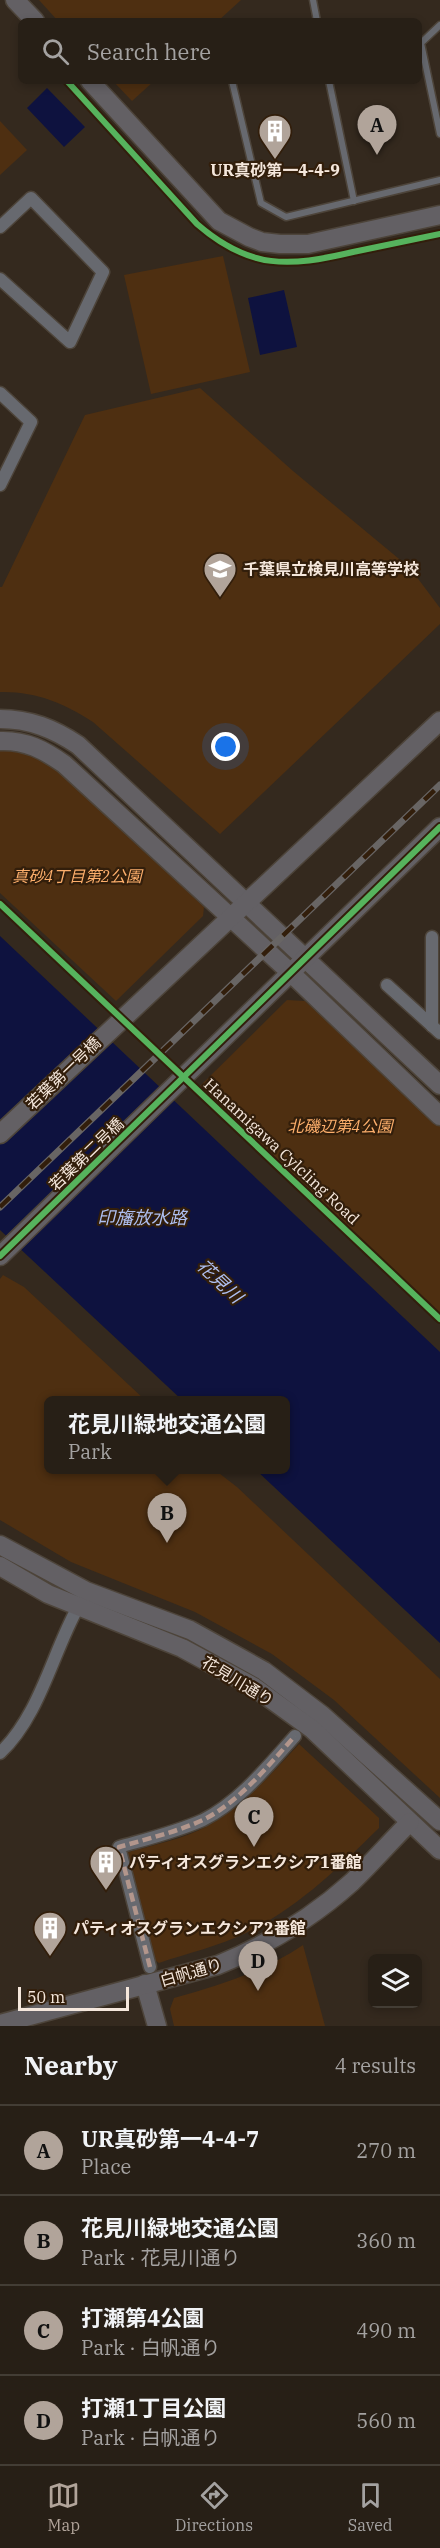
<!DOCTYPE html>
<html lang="en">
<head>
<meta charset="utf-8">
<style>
  body { margin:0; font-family:"IBM Plex Serif","Noto Sans JP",serif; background:#332c23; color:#f1f3f6 }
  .controls { position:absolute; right:18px; bottom:18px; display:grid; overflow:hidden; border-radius:9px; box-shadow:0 3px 9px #0003 }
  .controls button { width:54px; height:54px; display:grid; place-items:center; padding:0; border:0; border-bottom:2px solid #433d35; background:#271f16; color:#f1f3f6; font:30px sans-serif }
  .scale { position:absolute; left:18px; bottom:15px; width:111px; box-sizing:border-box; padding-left:6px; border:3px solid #f5e7dc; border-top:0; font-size:16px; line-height:21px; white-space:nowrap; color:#f5e7dc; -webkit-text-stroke:4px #321e0b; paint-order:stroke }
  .you { position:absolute; left:226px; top:747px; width:21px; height:21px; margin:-15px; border:4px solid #fff; border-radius:50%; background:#1a73e8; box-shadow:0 0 0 9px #1a73e833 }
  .badge { display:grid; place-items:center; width:39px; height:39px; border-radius:50%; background:#b1a49a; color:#111; font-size:20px; font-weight:700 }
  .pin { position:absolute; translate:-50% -50px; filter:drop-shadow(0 2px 3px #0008) }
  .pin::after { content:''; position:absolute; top:32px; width:21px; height:18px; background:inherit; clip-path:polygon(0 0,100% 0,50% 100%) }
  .popup { position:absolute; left:44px; top:1396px; width:246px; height:78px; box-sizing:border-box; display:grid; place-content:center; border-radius:9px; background:#271f16; filter:drop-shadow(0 2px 4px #0005); font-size:20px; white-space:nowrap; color:#a4a2a1 }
  .popup b { font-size:22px; color:#f1f3f6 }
  .popup::after { content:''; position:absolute; left:50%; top:100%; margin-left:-12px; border:12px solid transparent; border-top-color:#271f16 }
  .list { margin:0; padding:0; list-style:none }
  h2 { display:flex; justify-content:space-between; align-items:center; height:78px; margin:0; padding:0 24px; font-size:26px }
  h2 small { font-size:20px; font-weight:400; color:#a4a2a1 }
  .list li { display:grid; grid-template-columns:39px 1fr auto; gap:18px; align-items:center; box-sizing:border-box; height:90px; padding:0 24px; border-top:2px solid #433d35 }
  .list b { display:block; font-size:22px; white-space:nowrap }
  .list p { margin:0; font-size:20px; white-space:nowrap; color:#a4a2a1 }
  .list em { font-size:20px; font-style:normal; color:#a4a2a1 }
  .icon { flex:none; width:33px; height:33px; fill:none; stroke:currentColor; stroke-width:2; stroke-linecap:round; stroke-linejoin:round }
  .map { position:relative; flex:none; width:440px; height:2026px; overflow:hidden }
  .search { position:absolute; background:#271f16; box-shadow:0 3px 9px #0003; left:18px; right:18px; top:18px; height:66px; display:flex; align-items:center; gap:15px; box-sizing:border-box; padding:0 21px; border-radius:9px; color:#a4a2a1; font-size:22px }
  .sheet { height:438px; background:#271f16 }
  nav { display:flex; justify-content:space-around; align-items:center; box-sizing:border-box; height:84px; border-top:2px solid #433d35; background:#271f16; font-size:16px; color:#a4a2a1 }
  nav a { display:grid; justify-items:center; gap:3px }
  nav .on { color:#b1a49a }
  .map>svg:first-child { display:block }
  .green { fill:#4e2f11 }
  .water { fill:#0e123f }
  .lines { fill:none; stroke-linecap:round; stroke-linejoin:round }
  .lane-casing { stroke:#4d443a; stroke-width:9 }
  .street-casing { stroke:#4d443a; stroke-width:15 }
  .secondary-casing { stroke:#4d443a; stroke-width:21 }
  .lane { stroke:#67696f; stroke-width:6 }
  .street { stroke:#67696f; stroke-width:12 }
  .secondary { stroke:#636064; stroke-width:18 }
  .rail-casing { stroke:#686564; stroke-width:7 }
  .rail { stroke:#321e0b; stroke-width:4.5; stroke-dasharray:14; stroke-linecap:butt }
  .quiet { stroke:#b2968c; stroke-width:4.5; stroke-dasharray:9 4.5; stroke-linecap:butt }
  .cycleway-casing { stroke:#321e0b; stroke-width:10 }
  .cycleway { stroke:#56b35d; stroke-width:6 }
  .labels { text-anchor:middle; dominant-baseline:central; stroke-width:4.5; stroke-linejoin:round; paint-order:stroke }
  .poi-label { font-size:16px; font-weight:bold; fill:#f5e7dc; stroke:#321e0b; text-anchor:start }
  .park-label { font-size:16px; font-style:italic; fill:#fcae6b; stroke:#321e0b }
  .street-label { font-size:16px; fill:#f5e7dc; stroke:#321e0b }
  .water-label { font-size:18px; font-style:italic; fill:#aebff1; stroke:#321e0b }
</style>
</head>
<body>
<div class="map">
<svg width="440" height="2026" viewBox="0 0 440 2026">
  <rect width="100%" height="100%" fill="#34291e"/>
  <!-- green -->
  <g class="green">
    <path d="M 39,0 L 241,0 L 218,21 L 58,21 Z"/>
    <path d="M 113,81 L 154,81 L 132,101 Z"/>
    <path d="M 0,121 L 27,150 L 0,175 Z"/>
    <path d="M 223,256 L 250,372 L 151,394 L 124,275 Z"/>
    <path d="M 200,388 L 293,471 L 410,568 L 440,608 L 440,624 L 220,834 L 93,722 C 64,703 35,691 0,692 L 0,587 L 2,587 L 85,415 Z"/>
    <path d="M 0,746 L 26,748 L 48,760 L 204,907 L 203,916 L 116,1001 L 0,893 Z"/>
    <path d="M 287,1000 L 305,1001 L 440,1125 L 440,1313 L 199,1087 Z"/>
    <path d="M 3,1275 L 24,1287 L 145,1400 L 48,1400 L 48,1470 L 215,1470 L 237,1487 L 440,1679 L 440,1798 L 334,1700 L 272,1654 L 195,1612 L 71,1562 L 0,1520 L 0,1279 Z"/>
    <path d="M 299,1744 L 379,1818 L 379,1828 C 338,1868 299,1907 246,1933 C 219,1946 188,1953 159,1963 L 155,1960 L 125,1853 C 153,1845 184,1839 209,1825 C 245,1805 272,1773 299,1744 Z"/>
    <path d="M 303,1945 L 325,2026 L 174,2026 L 170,2009 L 174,1998 C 220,1985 263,1972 303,1945 Z"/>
  </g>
  <!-- water -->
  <g class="water">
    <path d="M 47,88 L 85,127 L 64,147 L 27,108 Z"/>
    <path d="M 284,290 L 297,347 L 260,355 L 248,298 Z"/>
    <path d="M 0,936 L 440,1352 L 440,1643 L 256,1470 L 286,1470 L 286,1400 L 182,1400 L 0,1230 Z"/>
  </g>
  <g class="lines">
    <defs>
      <g id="lane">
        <path d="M 313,0 L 317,21"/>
        <path d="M 440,25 L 421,43 L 440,134"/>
        <path d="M 232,81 L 261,203 L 286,217 L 440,180"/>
        <path d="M 329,81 L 354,201"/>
      </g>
      <g id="street">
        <path d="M 0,227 L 31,198 L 103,272 L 70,342 L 0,279"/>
        <path d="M 0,393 L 31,422 L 0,485"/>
        <path d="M 387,985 L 440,1033"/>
        <path d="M 432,1026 L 432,937"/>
        <path d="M 0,1753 C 40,1715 52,1654 78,1607"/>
        <path d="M 150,1967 L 119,1847 C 147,1839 176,1832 203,1820 C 239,1802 268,1766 295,1736"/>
      </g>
      <g id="secondary">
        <path d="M 15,0 L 35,21"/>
        <path d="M 90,81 L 219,221 L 249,237 L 262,242 L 280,244 L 308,244 L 440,215"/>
        <path d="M 0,719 C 30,719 54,729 78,745 L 440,1085"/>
        <path d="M 0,741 C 26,740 44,750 64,764 L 291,973 L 440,1116"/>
        <path d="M 0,1134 L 440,721"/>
        <path d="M 0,1256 L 440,827"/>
        <path d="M 0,1545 L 86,1591 L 190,1630 L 264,1671 L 322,1715 L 440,1821"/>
        <path d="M 0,1566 L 48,1594 L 182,1648 L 254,1687 L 312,1729 L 440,1850"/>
        <path d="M 145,1984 L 157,2026"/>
        <path d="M 0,2024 L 218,1965 C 267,1945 312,1918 352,1882 C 372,1863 390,1842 410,1822"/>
      </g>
    </defs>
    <!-- lane casing -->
    <use href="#lane" class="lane-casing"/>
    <!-- street casing -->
    <use href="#street" class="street-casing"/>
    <!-- secondary casing -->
    <use href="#secondary" class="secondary-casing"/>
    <!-- lane -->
    <use href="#lane" class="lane"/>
    <!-- street -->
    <use href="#street" class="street"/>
    <!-- secondary -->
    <use href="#secondary" class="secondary"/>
    <defs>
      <path id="rail" d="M 0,1207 L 440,785"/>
    </defs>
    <!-- rail casing -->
    <use href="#rail" class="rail-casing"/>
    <!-- rail -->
    <use href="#rail" class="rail"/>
    <!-- quiet -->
    <path class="quiet" d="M 150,1967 L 119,1847 C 147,1839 176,1832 203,1820 C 239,1802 268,1766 295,1736"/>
    <defs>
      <g id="cycleway">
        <path d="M 67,81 L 197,224 C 250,270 289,267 353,252 C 382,246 411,240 440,234"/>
        <path d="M 0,904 L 440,1319"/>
        <path d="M 0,1256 L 440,827"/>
      </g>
    </defs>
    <!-- cycleway casing -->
    <use href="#cycleway" class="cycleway-casing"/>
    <!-- cycleway -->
    <use href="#cycleway" class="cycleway"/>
  </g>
  <!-- icons -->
  <defs>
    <symbol id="building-pin" viewBox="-11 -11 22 30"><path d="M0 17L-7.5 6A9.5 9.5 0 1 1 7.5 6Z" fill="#b1a49a" stroke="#321e0b"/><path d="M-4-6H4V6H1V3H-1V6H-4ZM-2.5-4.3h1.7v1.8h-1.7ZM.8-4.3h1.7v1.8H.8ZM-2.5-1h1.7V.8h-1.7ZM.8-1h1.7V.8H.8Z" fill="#fff"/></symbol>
    <symbol id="school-pin" viewBox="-11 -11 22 30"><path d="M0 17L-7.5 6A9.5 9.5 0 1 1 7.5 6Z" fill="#b1a49a" stroke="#321e0b"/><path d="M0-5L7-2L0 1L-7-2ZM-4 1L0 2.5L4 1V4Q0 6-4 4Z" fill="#fff"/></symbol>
  </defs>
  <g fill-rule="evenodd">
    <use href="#building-pin" x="256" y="112" width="38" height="52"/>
    <use href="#school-pin" x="201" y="550" width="38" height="52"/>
    <use href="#building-pin" x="87" y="1843" width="38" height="52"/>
    <use href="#building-pin" x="31" y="1909" width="38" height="52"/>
  </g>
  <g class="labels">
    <!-- poi labels -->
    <g class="poi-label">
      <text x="275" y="170" text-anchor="middle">UR真砂第一4-4-9</text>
      <text x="243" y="569">千葉県立検見川高等学校</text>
      <text x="129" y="1862">パティオスグランエクシア1番館</text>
      <text x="73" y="1928">パティオスグランエクシア2番館</text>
    </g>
    <!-- park labels -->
    <g class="park-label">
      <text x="77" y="876">真砂4丁目第2公園</text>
      <text x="340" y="1126">北磯辺第4公園</text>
    </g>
    <!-- street labels -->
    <g class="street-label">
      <text transform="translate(63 1073) rotate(-44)">若葉第一号橋</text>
      <text transform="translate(282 1151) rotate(43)">Hanamigawa Cylcling Road</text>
      <text transform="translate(86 1154) rotate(-44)">若葉第二号橋</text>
      <text transform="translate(238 1681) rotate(31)">花見川通り</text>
      <text transform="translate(191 1972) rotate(-16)">白帆通り</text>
    </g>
    <!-- water labels -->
    <g class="water-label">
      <text x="142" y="1217">印旛放水路</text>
      <text transform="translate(220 1281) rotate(43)">花見川</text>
    </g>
  </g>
</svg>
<div class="controls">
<button><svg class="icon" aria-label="layers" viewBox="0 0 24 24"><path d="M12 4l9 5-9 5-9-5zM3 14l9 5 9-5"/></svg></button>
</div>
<div class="scale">50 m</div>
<div class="you"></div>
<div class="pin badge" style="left:377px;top:155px">A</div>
<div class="pin badge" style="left:167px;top:1543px">B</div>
<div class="popup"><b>花見川緑地交通公園</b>Park</div>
<div class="pin badge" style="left:254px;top:1847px">C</div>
<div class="pin badge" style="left:258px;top:1991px">D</div>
<div class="search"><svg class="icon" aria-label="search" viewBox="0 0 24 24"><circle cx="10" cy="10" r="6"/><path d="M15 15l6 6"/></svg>Search here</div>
</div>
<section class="sheet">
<h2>Nearby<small>4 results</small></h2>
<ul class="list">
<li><span class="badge">A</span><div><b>UR真砂第一4-4-7</b><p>Place</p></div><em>270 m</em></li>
<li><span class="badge">B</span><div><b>花見川緑地交通公園</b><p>Park · 花見川通り</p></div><em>360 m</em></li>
<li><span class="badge">C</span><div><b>打瀬第4公園</b><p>Park · 白帆通り</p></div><em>490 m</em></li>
<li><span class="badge">D</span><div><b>打瀬1丁目公園</b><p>Park · 白帆通り</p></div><em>560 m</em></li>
</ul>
</section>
<nav>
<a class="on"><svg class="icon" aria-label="map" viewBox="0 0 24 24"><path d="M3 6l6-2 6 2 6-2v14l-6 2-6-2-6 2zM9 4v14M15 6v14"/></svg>Map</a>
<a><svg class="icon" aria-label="directions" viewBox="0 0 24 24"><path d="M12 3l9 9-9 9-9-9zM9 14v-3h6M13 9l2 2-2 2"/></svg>Directions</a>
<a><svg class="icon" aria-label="saved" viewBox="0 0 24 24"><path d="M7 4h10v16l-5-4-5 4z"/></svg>Saved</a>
</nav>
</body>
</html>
